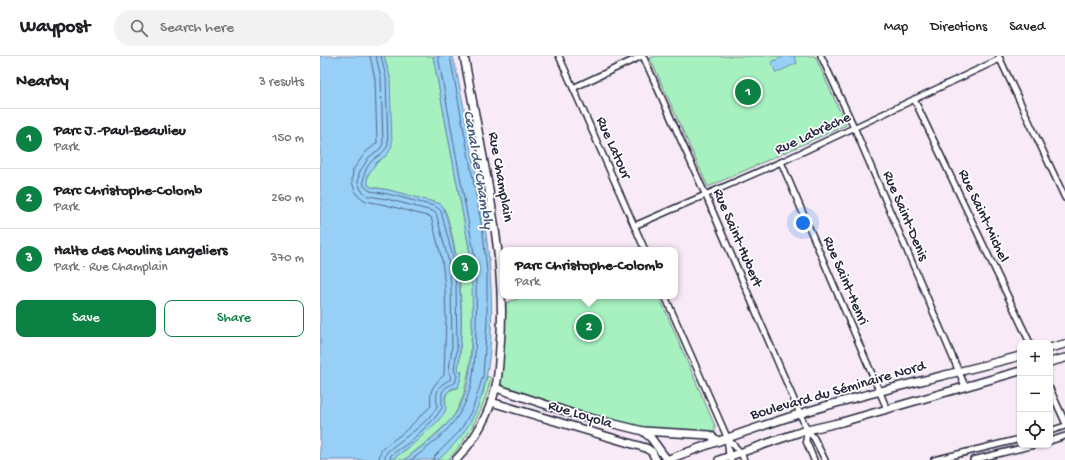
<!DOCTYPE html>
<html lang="en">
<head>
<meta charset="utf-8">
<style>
  body { margin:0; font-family:"Gochi Hand",sans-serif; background:#f2f2f2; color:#202124 }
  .controls { position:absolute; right:12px; bottom:12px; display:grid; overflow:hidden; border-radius:8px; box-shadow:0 1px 3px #0004 }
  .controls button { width:36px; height:36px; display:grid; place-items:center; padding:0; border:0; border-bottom:1px solid #e0e0e0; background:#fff; color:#202124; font:20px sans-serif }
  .you { position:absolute; left:483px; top:167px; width:14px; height:14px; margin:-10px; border:3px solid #fff; border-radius:50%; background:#1a73e8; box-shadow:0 0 0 6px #1a73e833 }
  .badge { display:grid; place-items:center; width:26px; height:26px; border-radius:50%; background:#0b8043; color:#fff; font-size:13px; font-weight:700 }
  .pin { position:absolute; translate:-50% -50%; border:2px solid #fff; box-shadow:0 1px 4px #0006 }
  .popup { position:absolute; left:180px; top:191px; width:178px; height:52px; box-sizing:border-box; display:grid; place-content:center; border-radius:8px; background:#fff; filter:drop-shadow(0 1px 3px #0005); font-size:13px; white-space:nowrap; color:#757577 }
  .popup b { font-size:15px; color:#202124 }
  .popup::after { content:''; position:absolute; left:50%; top:100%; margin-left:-8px; border:8px solid transparent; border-top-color:#fff }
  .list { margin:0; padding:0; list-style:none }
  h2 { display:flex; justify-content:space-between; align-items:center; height:52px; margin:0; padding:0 16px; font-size:17px }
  h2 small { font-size:13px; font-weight:400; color:#757577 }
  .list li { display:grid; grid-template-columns:26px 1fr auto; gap:12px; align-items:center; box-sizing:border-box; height:60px; padding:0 16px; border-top:1px solid #e0e0e0 }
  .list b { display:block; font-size:15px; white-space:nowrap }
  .list p { margin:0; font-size:13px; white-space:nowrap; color:#757577 }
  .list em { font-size:13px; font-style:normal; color:#757577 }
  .actions { display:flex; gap:8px; padding:12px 16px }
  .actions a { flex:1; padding:9px 0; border:1px solid #0b8043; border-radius:8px; text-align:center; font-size:14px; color:#0b8043 }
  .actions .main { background:#0b8043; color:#fff }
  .icon { flex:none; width:22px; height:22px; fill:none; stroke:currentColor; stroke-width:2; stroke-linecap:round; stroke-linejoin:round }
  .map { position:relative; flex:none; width:745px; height:404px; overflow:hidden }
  header { display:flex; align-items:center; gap:24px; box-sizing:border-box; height:56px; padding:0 20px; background:#fff; border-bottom:1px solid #e0e0e0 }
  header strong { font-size:19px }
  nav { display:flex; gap:22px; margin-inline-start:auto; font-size:14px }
  .search { width:280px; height:36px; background:#f2f2f2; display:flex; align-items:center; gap:10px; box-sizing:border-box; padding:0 14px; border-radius:22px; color:#757577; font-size:15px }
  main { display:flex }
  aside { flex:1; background:#fff }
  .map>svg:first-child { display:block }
  .green { fill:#a7f1c0; stroke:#648a7e }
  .water { fill:#97cff6; stroke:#688aab }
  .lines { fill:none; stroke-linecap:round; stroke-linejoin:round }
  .shore { stroke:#516786; stroke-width:1 }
  .street-casing { stroke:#22223b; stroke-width:8 }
  .secondary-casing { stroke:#22223b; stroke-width:10 }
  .street { stroke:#fff; stroke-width:5 }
  .secondary { stroke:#fff; stroke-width:7 }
  .labels { text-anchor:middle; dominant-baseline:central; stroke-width:3.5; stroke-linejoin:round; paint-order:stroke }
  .street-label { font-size:15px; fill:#22223b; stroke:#fff }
  .water-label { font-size:16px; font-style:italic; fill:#4b5f7c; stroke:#fff }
</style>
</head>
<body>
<header>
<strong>Waypost</strong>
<div class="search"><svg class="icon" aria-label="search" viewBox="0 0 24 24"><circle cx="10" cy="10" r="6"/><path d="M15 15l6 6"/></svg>Search here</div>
<nav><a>Map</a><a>Directions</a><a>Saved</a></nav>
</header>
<main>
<aside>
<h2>Nearby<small>3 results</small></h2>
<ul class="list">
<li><span class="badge">1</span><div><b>Parc J.-Paul-Beaulieu</b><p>Park</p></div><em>150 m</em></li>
<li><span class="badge">2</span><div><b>Parc Christophe-Colomb</b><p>Park</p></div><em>260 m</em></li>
<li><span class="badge">3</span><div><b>Halte des Moulins Langeliers</b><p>Park · Rue Champlain</p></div><em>370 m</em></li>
</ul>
<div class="actions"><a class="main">Save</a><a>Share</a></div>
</aside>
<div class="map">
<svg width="745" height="404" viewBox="0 0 745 404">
  <rect width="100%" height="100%" fill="#f8ebf7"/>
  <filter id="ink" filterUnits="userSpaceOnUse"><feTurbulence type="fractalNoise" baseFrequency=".025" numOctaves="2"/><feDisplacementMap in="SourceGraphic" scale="8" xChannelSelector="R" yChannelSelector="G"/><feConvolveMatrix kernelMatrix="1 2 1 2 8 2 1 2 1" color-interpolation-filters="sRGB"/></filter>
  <g filter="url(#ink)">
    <!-- green -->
    <g class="green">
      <path d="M 64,0 L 113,0 L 150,197 L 153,224 L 153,247 L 150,309 L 143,341 L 136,356 L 130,365 L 108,385 L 84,404 L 71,404 L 92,389 L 126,347 C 124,337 129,333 138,332 L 142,316 L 138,315 C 144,270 142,227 133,183 C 130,172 128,157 121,148 L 69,134 L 51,131 L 48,129 C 45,115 57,106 67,99 L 70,21 Z"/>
      <path d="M 336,0 L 495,0 L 526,69 L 388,131 L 330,2 Z"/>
      <path d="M 205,240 L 339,240 L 395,370 L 395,376 L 390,379 L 326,373 L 294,367 L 179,332 L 184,294 L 186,247 Z"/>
      <path d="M 167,320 L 171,322 C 164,353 150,380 128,404 L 116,404 L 126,396 L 163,337 Z"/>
    </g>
    <!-- water -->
    <g class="water">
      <path d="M 0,0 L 64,0 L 70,21 L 72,90 L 67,99 L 56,107 L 47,120 L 48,129 L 51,131 L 69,134 L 121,148 L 124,153 C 140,206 145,260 138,314 L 142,316 L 138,332 L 132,332 L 126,338 L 125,342 L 126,352 L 125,356 L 118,365 L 92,389 L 71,404 L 0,404 Z"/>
      <path d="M 113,0 L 133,0 C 141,36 148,71 154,107 C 165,164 174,219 171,278 C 169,317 163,355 137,385 C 131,391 124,400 117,404 C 112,404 90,404 84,404 C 102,391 123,375 136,357 C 152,332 151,299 152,271 C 153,246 152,222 150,197 Z"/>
      <path d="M 465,0 L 474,0 L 477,7 L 456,17 L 451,6 Z"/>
    </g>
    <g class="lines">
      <!-- shore -->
      <g class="shore">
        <path d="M 50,0 L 55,23 L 57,87 L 45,97 L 33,114 L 32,126 L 36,138 L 46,145 L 66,149 L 111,161 L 122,204 L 125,232 L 126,262 L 124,319 C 113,330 109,333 111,350 L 83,377 L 63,392 L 60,397 L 59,404"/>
        <path d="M 56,0 L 61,22 L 63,88 L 60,93 L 49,101 L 39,117 L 38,126 L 41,134 L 48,140 L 67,143 L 112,155 L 116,157 L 128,203 L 131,231 L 132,291 L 129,314 L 131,323 C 116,331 116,334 117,351 C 105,370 84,381 68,395 C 65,398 65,401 65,404"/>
        <path d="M 61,0 L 66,22 L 68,89 C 64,97 60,98 54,103 C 46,110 42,120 44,130 L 50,135 L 68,138 L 114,150 L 118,152 L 121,155 L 133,202 L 136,230 L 137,292 L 134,314 L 137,320 L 135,327 C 119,333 122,336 122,352 L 115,362 L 90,386 L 71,399 L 70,404"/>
        <path d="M 91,404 C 107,393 129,375 139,358 C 156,332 155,299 156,270 C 157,245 156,221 154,197 L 118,0"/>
        <path d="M 114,404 L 115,400 L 140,375 L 153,352 L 163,320 L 167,265 L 167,216 L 163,177 L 130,0"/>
      </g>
      <defs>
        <g id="street">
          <path d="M 239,0 L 325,194"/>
          <path d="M 323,0 L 386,140 L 487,374 L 494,382 L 505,404"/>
          <path d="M 501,0 L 534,71 L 645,330"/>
          <path d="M 679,1 L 745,142"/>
          <path d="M 253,32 L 322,0"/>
          <path d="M 594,43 L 710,287"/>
          <path d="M 461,106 L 567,353"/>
          <path d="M 314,170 L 461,106 L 680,3"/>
          <path d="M 345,240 L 407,381 L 409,400 L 411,404"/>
          <path d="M 730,333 L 745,366"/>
          <path d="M 487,374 L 486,385 L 494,404"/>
          <path d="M 730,375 L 745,370"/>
          <path d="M 407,382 L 421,397 L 424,404"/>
          <path d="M 730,385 L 745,380"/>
          <path d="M 614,404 L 700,383"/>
          <path d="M 653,404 L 714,389"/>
        </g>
        <g id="secondary">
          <path d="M 730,292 L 745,288"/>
          <path d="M 730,306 L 745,302"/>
          <path d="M 176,332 L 254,358 L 323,375 L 331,382 L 347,404"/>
          <path d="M 171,346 L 326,392 L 332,396 L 336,404"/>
          <path d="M 323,375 L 390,379 L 398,385"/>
          <path d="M 136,404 C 155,384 170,357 176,330 C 179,317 179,304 180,291 C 185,236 177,182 168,128 C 160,85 152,43 144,0"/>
          <path d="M 346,404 C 390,388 434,372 479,358 C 551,335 626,320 700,300"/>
          <path d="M 399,404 L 483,375 L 522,366 L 700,315"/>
        </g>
      </defs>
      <!-- street casing -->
      <use href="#street" class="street-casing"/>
      <!-- secondary casing -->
      <use href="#secondary" class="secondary-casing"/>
      <!-- street -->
      <use href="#street" class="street"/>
      <!-- secondary -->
      <use href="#secondary" class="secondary"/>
    </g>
  </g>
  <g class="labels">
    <!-- street labels -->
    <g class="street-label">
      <text transform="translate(493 78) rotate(-25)">Rue Labrèche</text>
      <text transform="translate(293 92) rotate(66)">Rue Latour</text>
      <text transform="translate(180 121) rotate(80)">Rue Champlain</text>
      <text transform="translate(585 160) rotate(67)">Rue Saint-Denis</text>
      <text transform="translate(663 160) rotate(65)">Rue Saint-Michel</text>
      <text transform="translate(417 182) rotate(67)">Rue Saint-Hubert</text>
      <text transform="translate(525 225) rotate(67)">Rue Saint-Henri</text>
      <text transform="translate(518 335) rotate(-16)">Boulevard du Séminaire Nord</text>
      <text transform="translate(260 359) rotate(17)">Rue Loyola</text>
    </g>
    <!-- water labels -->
    <g class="water-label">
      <text transform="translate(157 114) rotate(80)">Canal de Chambly</text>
    </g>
  </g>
</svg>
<div class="controls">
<button>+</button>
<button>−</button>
<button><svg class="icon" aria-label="locate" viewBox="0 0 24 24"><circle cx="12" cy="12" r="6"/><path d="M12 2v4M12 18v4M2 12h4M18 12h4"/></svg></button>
</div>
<div class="you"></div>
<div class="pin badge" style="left:428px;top:36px">1</div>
<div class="pin badge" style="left:269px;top:271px">2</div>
<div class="popup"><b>Parc Christophe-Colomb</b>Park</div>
<div class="pin badge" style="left:145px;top:212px">3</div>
</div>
</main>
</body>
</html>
